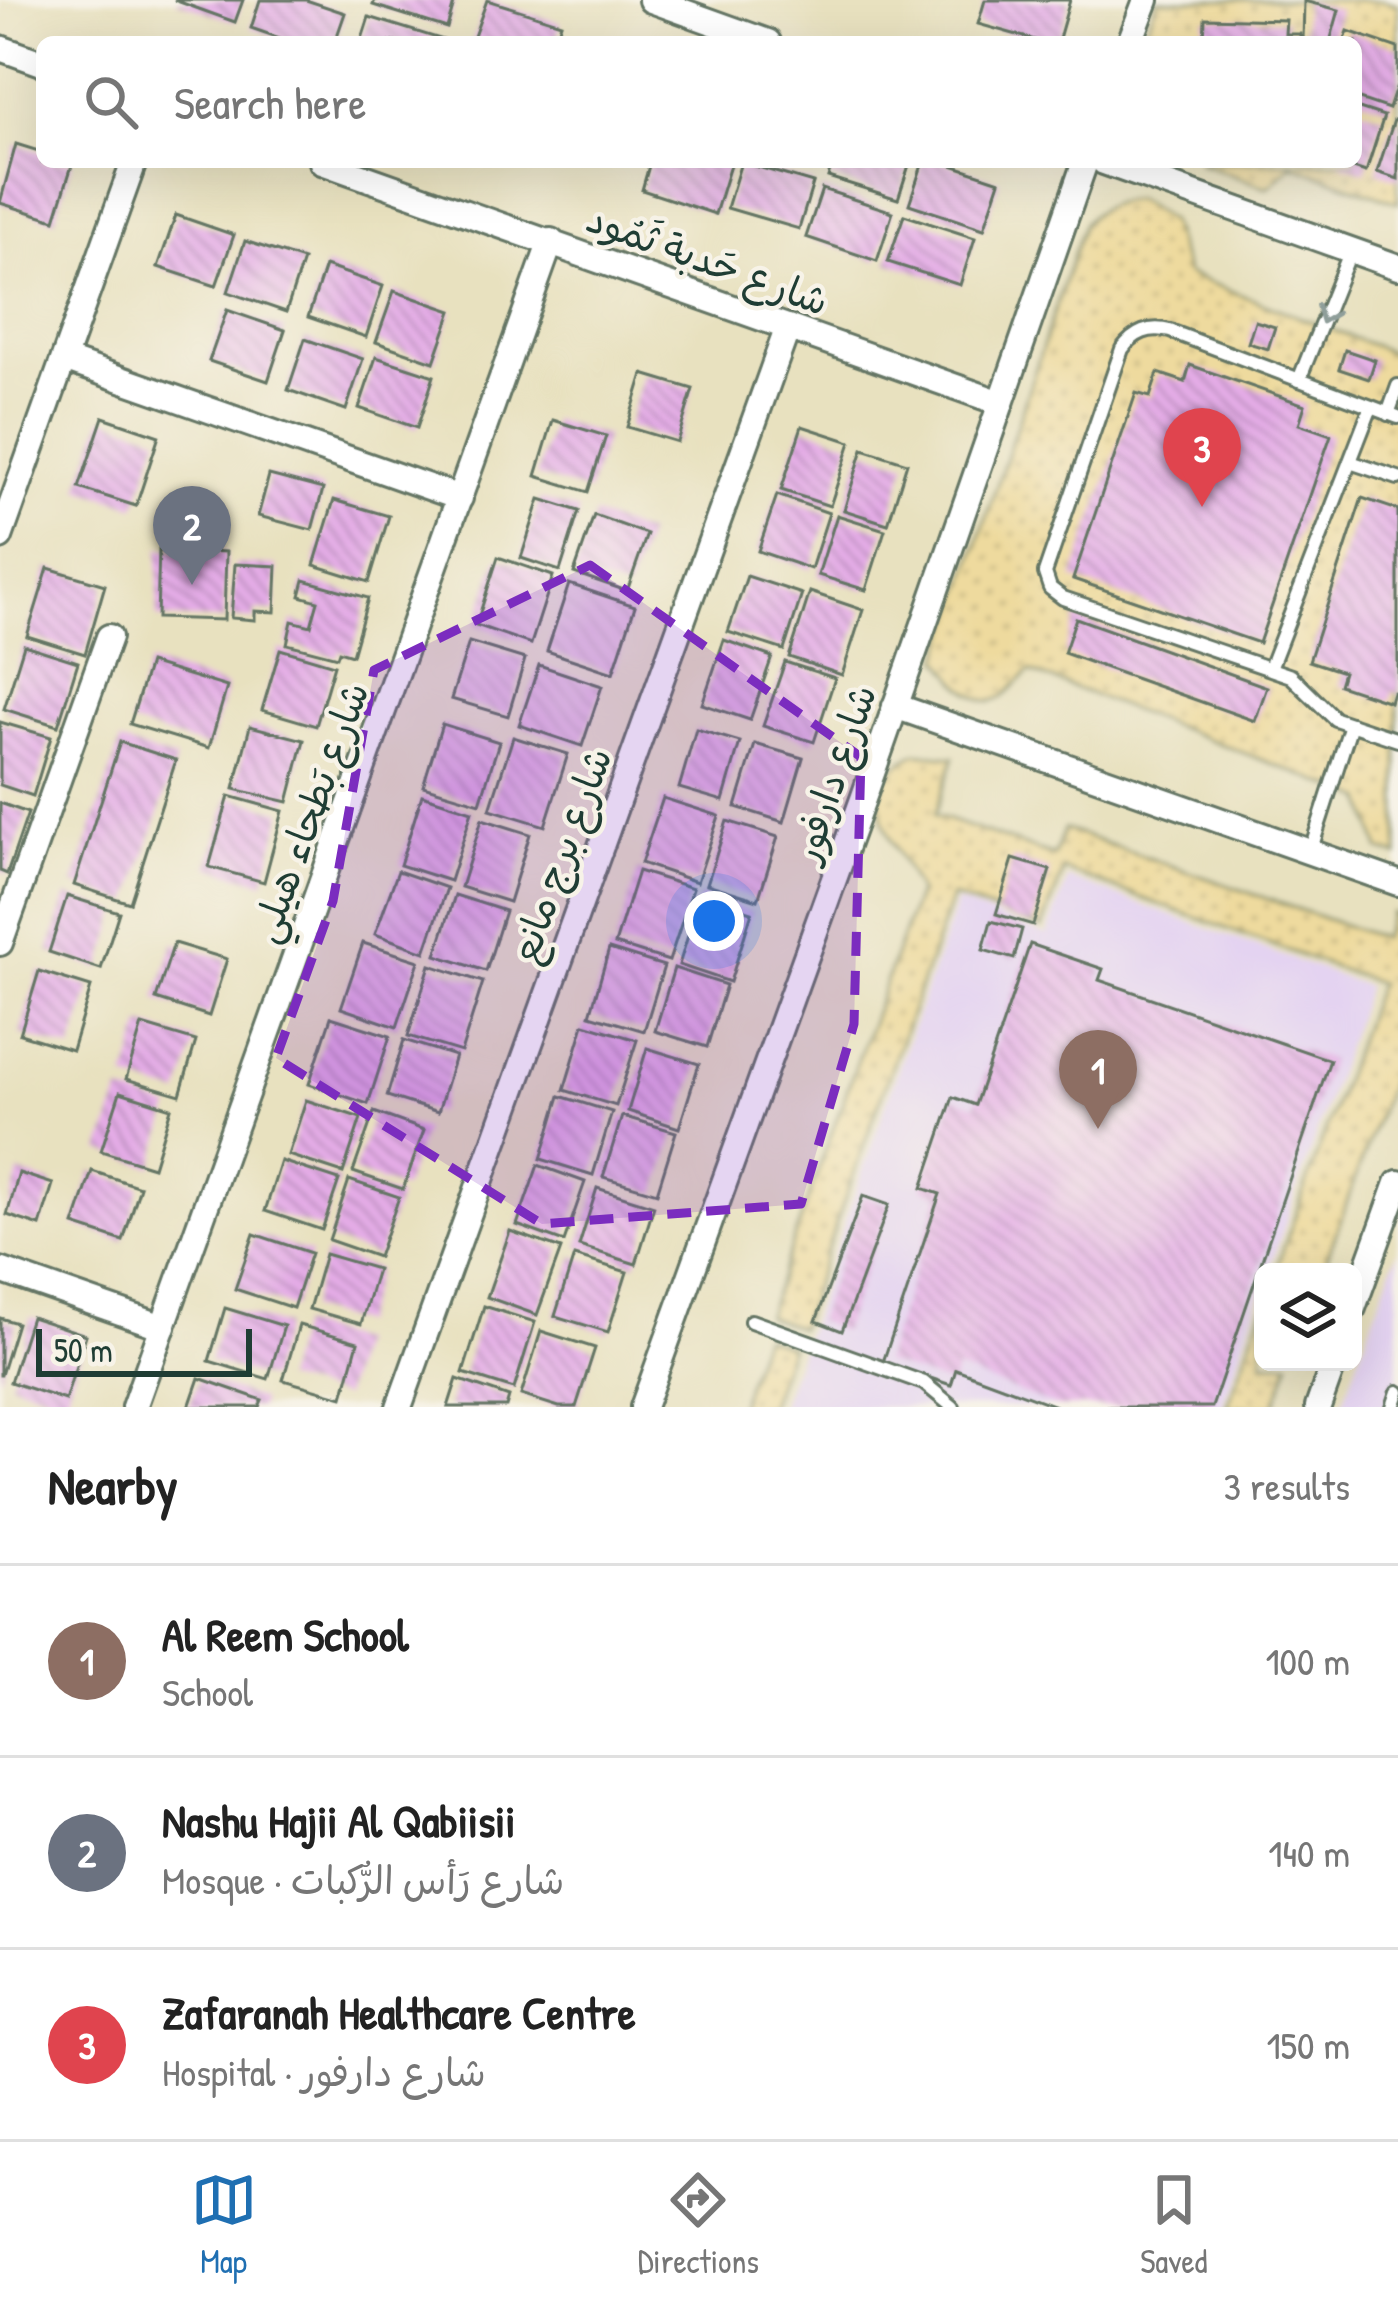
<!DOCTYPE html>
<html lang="en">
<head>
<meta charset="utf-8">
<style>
  body { margin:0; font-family:"Patrick Hand","Playpen Sans Arabic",sans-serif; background:#f6f6f6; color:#222 }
  .controls { position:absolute; right:36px; bottom:36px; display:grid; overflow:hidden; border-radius:18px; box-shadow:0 12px 48px #0002 }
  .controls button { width:108px; height:108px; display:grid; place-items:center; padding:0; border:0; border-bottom:3px solid #e0e0e0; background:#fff; color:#222; font:60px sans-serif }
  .scale { position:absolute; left:36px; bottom:30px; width:216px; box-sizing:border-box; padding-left:12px; border:6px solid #1f3d34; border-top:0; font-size:33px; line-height:42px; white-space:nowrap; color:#1f3d34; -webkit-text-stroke:9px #f7f3e8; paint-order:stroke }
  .you { position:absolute; left:714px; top:921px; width:42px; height:42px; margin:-30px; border:9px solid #fff; border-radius:50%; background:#1a73e8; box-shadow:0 0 0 18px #1a73e833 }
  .badge { display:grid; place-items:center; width:78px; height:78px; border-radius:50%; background:#1f6fb2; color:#fff; font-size:39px; font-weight:700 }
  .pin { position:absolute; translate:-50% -99px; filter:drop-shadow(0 3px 6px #0008) }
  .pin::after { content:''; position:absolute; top:63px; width:42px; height:36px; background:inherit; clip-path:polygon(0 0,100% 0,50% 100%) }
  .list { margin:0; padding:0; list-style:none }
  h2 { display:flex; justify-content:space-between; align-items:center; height:156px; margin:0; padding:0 48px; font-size:51px }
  h2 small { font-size:39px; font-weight:400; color:#767676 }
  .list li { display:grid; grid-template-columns:78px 1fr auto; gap:36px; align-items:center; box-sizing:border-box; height:192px; padding:0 48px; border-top:3px solid #e0e0e0 }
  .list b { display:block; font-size:45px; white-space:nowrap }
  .list p { margin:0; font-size:39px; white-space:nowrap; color:#767676 }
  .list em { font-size:39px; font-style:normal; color:#767676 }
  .icon { flex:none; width:66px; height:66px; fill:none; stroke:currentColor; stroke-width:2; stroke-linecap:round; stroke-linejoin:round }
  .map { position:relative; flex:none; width:1398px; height:1407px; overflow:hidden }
  .search { position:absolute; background:#fff; box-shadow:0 12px 48px #0002; left:36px; right:36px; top:36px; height:132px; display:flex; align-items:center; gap:30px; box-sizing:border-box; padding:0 42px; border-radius:18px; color:#767676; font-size:45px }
  .sheet { height:732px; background:#fff }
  nav { display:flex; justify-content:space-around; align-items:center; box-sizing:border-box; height:168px; border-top:3px solid #e0e0e0; background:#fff; font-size:33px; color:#767676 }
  nav a { display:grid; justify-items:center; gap:6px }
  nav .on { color:#1f6fb2 }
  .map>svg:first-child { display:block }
  .built { fill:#e4d3f1 }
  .sand { fill:url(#sand-dots); stroke:#868c69; stroke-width:3 }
  .building { fill:url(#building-back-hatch) }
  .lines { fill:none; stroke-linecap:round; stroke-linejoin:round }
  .service-casing { stroke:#657665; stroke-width:18 }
  .minor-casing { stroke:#657665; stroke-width:30 }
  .service { stroke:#fff; stroke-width:12 }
  .minor { stroke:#fff; stroke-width:24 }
  .oneway { stroke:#8f9e9a }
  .marked { fill:#7b2cbf; fill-opacity:0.2; stroke:#7b2cbf; stroke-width:9; stroke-dasharray:24 15; stroke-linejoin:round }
  .labels { text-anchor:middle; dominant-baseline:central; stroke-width:9; stroke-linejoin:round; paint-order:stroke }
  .street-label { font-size:39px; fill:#1f3d34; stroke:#f7f3e8 }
</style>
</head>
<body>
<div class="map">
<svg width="1398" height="1407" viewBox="0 0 1398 1407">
  <defs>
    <pattern id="sand-dots" width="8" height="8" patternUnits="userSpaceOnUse" patternTransform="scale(3)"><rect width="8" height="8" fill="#eeda9e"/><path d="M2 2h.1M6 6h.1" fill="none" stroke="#ccbc89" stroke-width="1.8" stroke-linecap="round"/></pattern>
    <pattern id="building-back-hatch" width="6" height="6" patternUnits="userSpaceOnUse" patternTransform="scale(3)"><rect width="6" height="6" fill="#e4ace6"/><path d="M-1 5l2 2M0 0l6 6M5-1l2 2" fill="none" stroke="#b88dbb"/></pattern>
  </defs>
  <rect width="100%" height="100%" fill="#f7f3e8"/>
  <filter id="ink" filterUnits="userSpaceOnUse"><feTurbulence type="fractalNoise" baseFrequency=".00833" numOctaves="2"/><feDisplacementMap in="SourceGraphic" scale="24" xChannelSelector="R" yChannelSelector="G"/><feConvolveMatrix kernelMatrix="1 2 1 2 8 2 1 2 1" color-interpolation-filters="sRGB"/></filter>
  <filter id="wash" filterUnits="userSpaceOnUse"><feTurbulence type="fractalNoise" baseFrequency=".004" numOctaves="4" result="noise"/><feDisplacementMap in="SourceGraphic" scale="48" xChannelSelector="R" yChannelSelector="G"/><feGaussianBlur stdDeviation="2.7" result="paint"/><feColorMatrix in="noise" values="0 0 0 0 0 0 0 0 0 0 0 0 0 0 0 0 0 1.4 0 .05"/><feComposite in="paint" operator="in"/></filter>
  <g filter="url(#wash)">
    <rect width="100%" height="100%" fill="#e8e1bf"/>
    <!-- built -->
    <g class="built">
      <path d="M 1068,878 L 1367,986 L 1269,1272 L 1263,1272 L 1263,1288 L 1222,1407 L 780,1407 L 956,902 L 1047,935 Z"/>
      <path d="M 1398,1250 L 1398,1407 L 1341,1407 Z"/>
    </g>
    <!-- sand -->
    <g class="sand">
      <path d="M 1157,0 L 1384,0 L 1398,5 L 1398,203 L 1292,165 L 1268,188 L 1197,162 L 1356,162 L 1356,42 L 1142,42 Z"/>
      <path d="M 1136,199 L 1169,221 L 1187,274 L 1398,355 L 1398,856 L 1380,850 L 1364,799 L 1030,671 L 1003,697 L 990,702 C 965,695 955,679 940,658 L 1083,224 C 1099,206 1113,201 1136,199 Z"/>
      <path d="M 917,753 L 954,757 L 935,815 L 1054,856 L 1064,829 L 1382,938 L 1391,913 L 1398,915 L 1398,1059 L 1322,1272 L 1275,1272 L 1378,983 L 1064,870 L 1042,928 L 952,897 L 799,1328 L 766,1316 L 918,892 C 894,840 846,786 917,753 Z"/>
      <path d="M 1263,1307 L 1263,1362 L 1290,1362 L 1274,1407 L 1227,1407 Z"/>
      <path d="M 763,1336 L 790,1346 L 768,1407 L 738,1407 Z"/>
    </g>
    <g id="blocks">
      <!-- building -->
      <g class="building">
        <path d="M 174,0 L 243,0 L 235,22 Z"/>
        <path d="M 260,0 L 306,0 L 345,13 L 335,42 L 291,42 L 251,28 Z"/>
        <path d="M 375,0 L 455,0 L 447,28 L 373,5 Z"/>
        <path d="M 487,0 L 561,23 L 555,42 L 472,42 Z"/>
        <path d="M 985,0 L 1070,0 L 1058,42 L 1042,42 L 978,24 Z"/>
        <path d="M 1304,1 L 1339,10 L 1330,42 L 1303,42 Z"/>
        <path d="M 369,17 L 447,41 L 447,42 L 361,42 Z"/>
        <path d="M 1205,18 L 1286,20 L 1285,34 L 1300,34 L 1300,42 L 1204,42 Z"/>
        <path d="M 1348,31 L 1398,48 L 1398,82 L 1389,109 L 1356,98 L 1356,42 L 1344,42 Z"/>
        <path d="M 1356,107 L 1384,116 L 1366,172 L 1338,163 L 1356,162 Z"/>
        <path d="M 1394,120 L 1398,121 L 1398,179 L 1377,172 Z"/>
        <path d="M 16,144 L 42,152 L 42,162 L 73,162 L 55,220 L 0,203 Z"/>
        <path d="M 650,162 L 731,162 L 715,214 L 642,190 Z"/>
        <path d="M 741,162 L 813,183 L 799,229 L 727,208 Z"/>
        <path d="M 833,162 L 910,162 L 898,199 L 828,177 Z"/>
        <path d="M 923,162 L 943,162 L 1000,181 L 984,229 L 909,204 Z"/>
        <path d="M 822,189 L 893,212 L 877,261 L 806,237 Z"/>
        <path d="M 176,215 L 234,235 L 216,286 L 158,267 Z"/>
        <path d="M 904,215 L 975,238 L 960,285 L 888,262 Z"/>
        <path d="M 245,241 L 303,260 L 286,312 L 228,292 Z"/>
        <path d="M 325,266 L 383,286 L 366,337 L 308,317 Z"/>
        <path d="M 394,291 L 452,311 L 434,362 L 376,342 Z"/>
        <path d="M 227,310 L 285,330 L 268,381 L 209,361 Z"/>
        <path d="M 1255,321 L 1275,327 L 1268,349 L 1248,343 Z"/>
        <path d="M 305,339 L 363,359 L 346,410 L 288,390 Z"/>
        <path d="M 1345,350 L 1375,360 L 1369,379 L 1339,369 Z"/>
        <path d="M 376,357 L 434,376 L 417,428 L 359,408 Z"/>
        <path d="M 1190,365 L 1305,405 L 1299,424 L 1331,435 L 1259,643 L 1073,579 L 1136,393 L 1150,397 L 1158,373 L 1185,382 Z"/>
        <path d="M 643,374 L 693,389 L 677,442 L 627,427 Z"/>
        <path d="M 103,417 L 159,436 L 136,506 L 79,488 Z"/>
        <path d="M 553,420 L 606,436 L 588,492 L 536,476 Z"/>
        <path d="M 802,426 L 851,442 L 830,506 L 781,490 Z"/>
        <path d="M 863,449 L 907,463 L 888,524 L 844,510 Z"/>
        <path d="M 269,475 L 323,489 L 312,530 L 258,516 Z"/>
        <path d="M 777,495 L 829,513 L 811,569 L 758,551 Z"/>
        <path d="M 1362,498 L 1398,510 L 1398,694 L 1393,692 L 1390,702 L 1339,685 L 1343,672 L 1309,661 Z"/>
        <path d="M 540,499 L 579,511 L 560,571 L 521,558 Z"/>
        <path d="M 334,500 L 389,516 L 369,582 L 314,565 Z"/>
        <path d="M 594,515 L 647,534 L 627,591 L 574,573 Z"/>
        <path d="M 837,515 L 885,530 L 866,590 L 818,575 Z"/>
        <path d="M 159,549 L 226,552 L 224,620 L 157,618 Z"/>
        <path d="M 498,557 L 553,576 L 531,644 L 476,625 Z"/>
        <path d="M 235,564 L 277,566 L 275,612 L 255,611 L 255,620 L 231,618 Z"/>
        <path d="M 48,568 L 105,585 L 85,654 L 27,636 Z"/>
        <path d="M 747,576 L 802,594 L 784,650 L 728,632 Z"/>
        <path d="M 304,580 L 368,598 L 352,655 L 339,651 L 337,657 L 287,644 L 292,621 L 311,626 L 318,601 L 300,596 Z"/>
        <path d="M 569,584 L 635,606 L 613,673 L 547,651 Z"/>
        <path d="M 810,592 L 863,610 L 842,675 L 789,657 Z"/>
        <path d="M 1076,618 L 1267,687 L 1255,721 L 1064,653 Z"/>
        <path d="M 724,640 L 772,657 L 750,720 L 702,704 Z"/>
        <path d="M 469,642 L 525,659 L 508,716 L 451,699 Z"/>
        <path d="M 24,645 L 78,662 L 58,726 L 4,709 Z"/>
        <path d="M 280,649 L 334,665 L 316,726 L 262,710 Z"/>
        <path d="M 785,662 L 835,678 L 814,742 L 763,726 Z"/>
        <path d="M 149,663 L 227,687 L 209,748 L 130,724 Z"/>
        <path d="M 539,665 L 602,686 L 582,746 L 519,725 Z"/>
        <path d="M 0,722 L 51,737 L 33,796 L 0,785 Z"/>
        <path d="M 442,724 L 499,742 L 480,803 L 423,786 Z"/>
        <path d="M 250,726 L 304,740 L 288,802 L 234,789 Z"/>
        <path d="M 696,729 L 740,742 L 723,801 L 679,788 Z"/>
        <path d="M 513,737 L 568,754 L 545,826 L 490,809 Z"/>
        <path d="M 120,742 L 176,760 L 130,903 L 74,885 Z"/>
        <path d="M 755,744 L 803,758 L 784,822 L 736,807 Z"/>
        <path d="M 422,795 L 472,811 L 450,881 L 400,865 Z"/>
        <path d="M 229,796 L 283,811 L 264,882 L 209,867 Z"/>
        <path d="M 663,798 L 719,816 L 697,882 L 641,863 Z"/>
        <path d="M 0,803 L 28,813 L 7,874 L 0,871 Z"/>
        <path d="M 482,819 L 530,834 L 509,902 L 461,887 Z"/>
        <path d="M 727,821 L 778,837 L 758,900 L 707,884 Z"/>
        <path d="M 1013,859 L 1050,870 L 1033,925 L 996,914 Z"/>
        <path d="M 398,871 L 447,888 L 425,952 L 375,934 Z"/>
        <path d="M 638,871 L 693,888 L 669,961 L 615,944 Z"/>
        <path d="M 455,895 L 505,911 L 486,971 L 436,955 Z"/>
        <path d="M 67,896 L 119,912 L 101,969 L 49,952 Z"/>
        <path d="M 700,896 L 752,912 L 730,982 L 679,965 Z"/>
        <path d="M 991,921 L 1022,929 L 1014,959 L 983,950 Z"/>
        <path d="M 174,943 L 227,959 L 209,1016 L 156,999 Z"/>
        <path d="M 363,943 L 419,961 L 397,1027 L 341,1008 Z"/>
        <path d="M 1030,944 L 1103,969 L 1099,980 L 1330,1060 L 1212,1407 L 1058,1407 L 956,1369 L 951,1385 L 883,1362 L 940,1194 L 922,1188 L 953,1097 L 975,1105 Z"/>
        <path d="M 609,949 L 664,966 L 644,1031 L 590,1015 Z"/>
        <path d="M 430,965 L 483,982 L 461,1052 L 408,1036 Z"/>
        <path d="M 674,968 L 726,985 L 707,1047 L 655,1031 Z"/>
        <path d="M 39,971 L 91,987 L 72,1050 L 20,1034 Z"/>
        <path d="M 331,1017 L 390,1036 L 368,1104 L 309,1084 Z"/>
        <path d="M 584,1024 L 637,1040 L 616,1106 L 564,1090 Z"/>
        <path d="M 142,1025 L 196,1041 L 180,1095 L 126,1079 Z"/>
        <path d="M 404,1040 L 455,1056 L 438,1112 L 387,1096 Z"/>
        <path d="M 647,1048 L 699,1064 L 679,1128 L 628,1111 Z"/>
        <path d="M 120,1092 L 171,1108 L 153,1167 L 101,1151 Z"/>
        <path d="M 560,1096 L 612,1112 L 593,1175 L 541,1159 Z"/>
        <path d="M 306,1100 L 361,1118 L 343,1173 L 288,1155 Z"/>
        <path d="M 374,1112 L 424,1130 L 403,1189 L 353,1172 Z"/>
        <path d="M 622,1116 L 676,1132 L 657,1193 L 603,1177 Z"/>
        <path d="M 281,1161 L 339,1180 L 322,1230 L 265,1211 Z"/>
        <path d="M 538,1165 L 585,1182 L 564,1242 L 517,1225 Z"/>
        <path d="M 92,1171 L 140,1187 L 123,1241 L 74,1225 Z"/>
        <path d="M 19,1173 L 53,1184 L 40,1226 L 7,1215 Z"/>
        <path d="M 349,1180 L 399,1197 L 378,1257 L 329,1240 Z"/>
        <path d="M 597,1188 L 654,1206 L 636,1264 L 579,1246 Z"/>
        <path d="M 863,1196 L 889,1205 L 842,1331 L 816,1321 Z"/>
        <path d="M 510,1231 L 561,1249 L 537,1315 L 487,1297 Z"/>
        <path d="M 254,1234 L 311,1253 L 293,1308 L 235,1289 Z"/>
        <path d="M 325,1254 L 377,1269 L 361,1324 L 309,1309 Z"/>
        <path d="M 574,1256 L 627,1272 L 608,1332 L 555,1316 Z"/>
        <path d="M 484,1306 L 535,1322 L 514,1389 L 463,1373 Z"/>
        <path d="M 225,1308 L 284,1326 L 268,1379 L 209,1361 Z"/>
        <path d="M 31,1317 L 86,1335 L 65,1400 L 10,1382 Z"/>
        <path d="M 0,1318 L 17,1323 L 1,1375 L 0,1375 Z"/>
        <path d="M 299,1325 L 358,1342 L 343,1397 L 283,1380 Z"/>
        <path d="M 541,1331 L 595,1348 L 576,1407 L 559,1407 L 521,1395 Z"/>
        <path d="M 199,1378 L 262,1400 L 259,1407 L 189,1407 Z"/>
        <path d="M 457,1379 L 509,1397 L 506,1407 L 448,1407 Z"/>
      </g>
    </g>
  </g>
  <g filter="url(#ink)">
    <use href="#blocks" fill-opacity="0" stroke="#657665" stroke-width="3"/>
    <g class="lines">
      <defs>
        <g id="service">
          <path d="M 1299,380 L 1351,250"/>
          <path d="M 1388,414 L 1398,386"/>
          <path d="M 1398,417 L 1170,331 C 1149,326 1135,332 1122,349 L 1045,573 L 1050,588 L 1063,598 L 1291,676 L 1335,719 L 1398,740"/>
          <path d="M 1350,462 L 1398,478"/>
          <path d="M 1270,668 L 1371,407"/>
          <path d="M 1310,852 L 1351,724"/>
          <path d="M 751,1321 L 924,1383 L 953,1407"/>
          <path d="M 1393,1407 L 1398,1392"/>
        </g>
        <g id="minor">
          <path d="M 651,0 L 768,42"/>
          <path d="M 1130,42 L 1146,0"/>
          <path d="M 0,48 L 42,63"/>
          <path d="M 322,162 L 1001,403"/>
          <path d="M 1104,162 L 1398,267"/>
          <path d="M 64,359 L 460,498"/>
          <path d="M 0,537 L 134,162"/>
          <path d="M 895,706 L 1398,883"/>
          <path d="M 0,943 L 109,637"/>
          <path d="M 0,1270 L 163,1327"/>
          <path d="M 1353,1308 L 1398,1183"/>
          <path d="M 134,1407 L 551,241"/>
          <path d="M 399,1407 L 788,327"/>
          <path d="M 643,1407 L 863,799 L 1085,162"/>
          <path d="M 1318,1407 L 1334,1362"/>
        </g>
      </defs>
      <!-- service casing -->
      <use href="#service" class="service-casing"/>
      <!-- minor casing -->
      <use href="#minor" class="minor-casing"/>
      <!-- service -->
      <use href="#service" class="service"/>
      <!-- minor -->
      <use href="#minor" class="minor"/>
    </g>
    <!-- one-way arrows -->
    <defs><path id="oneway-chevron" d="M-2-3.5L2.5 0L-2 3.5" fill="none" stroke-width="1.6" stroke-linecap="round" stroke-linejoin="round" transform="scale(3)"/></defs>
    <use class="oneway" href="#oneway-chevron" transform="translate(1325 315) rotate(112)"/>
  </g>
  <!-- marked area -->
  <path class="marked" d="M 590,565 L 861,757 L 854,1024 L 801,1204 L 542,1224 L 276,1058 L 333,901 L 374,670 Z"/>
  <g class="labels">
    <!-- street labels -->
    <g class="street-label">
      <text transform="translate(708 259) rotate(20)">شارع حَدبة ثَمُود</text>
      <text transform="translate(833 773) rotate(-71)">شارع دارفور</text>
      <text transform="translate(309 812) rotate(-70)">شارع بَطحاء هيلي</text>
      <text transform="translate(560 855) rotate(-70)">شارع برج مانع</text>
    </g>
  </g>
</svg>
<div class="controls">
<button><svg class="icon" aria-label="layers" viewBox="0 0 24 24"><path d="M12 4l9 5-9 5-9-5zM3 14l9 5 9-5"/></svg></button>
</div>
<div class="scale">50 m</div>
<div class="you"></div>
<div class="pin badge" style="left:1098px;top:1129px;background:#8d6e63">1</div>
<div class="pin badge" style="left:192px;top:585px;background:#6b7280">2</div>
<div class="pin badge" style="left:1202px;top:507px;background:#e0444e">3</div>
<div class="search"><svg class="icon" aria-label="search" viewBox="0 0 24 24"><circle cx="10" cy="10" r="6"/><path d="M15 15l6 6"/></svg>Search here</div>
</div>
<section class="sheet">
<h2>Nearby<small>3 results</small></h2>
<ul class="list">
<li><span class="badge" style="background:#8d6e63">1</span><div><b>Al Reem School</b><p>School</p></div><em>100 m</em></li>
<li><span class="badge" style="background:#6b7280">2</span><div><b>Nashu Hajii Al Qabiisii</b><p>Mosque · شارع رَأس الرُّكبات</p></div><em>140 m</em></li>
<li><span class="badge" style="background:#e0444e">3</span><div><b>Zafaranah Healthcare Centre</b><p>Hospital · شارع دارفور</p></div><em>150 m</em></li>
</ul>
</section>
<nav>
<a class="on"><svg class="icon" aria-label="map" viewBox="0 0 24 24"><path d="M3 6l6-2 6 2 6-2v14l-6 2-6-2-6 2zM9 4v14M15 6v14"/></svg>Map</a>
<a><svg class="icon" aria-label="directions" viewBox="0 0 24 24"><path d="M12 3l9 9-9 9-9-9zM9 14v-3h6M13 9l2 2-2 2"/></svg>Directions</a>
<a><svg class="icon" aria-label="saved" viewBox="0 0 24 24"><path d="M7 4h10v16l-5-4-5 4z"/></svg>Saved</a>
</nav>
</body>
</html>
